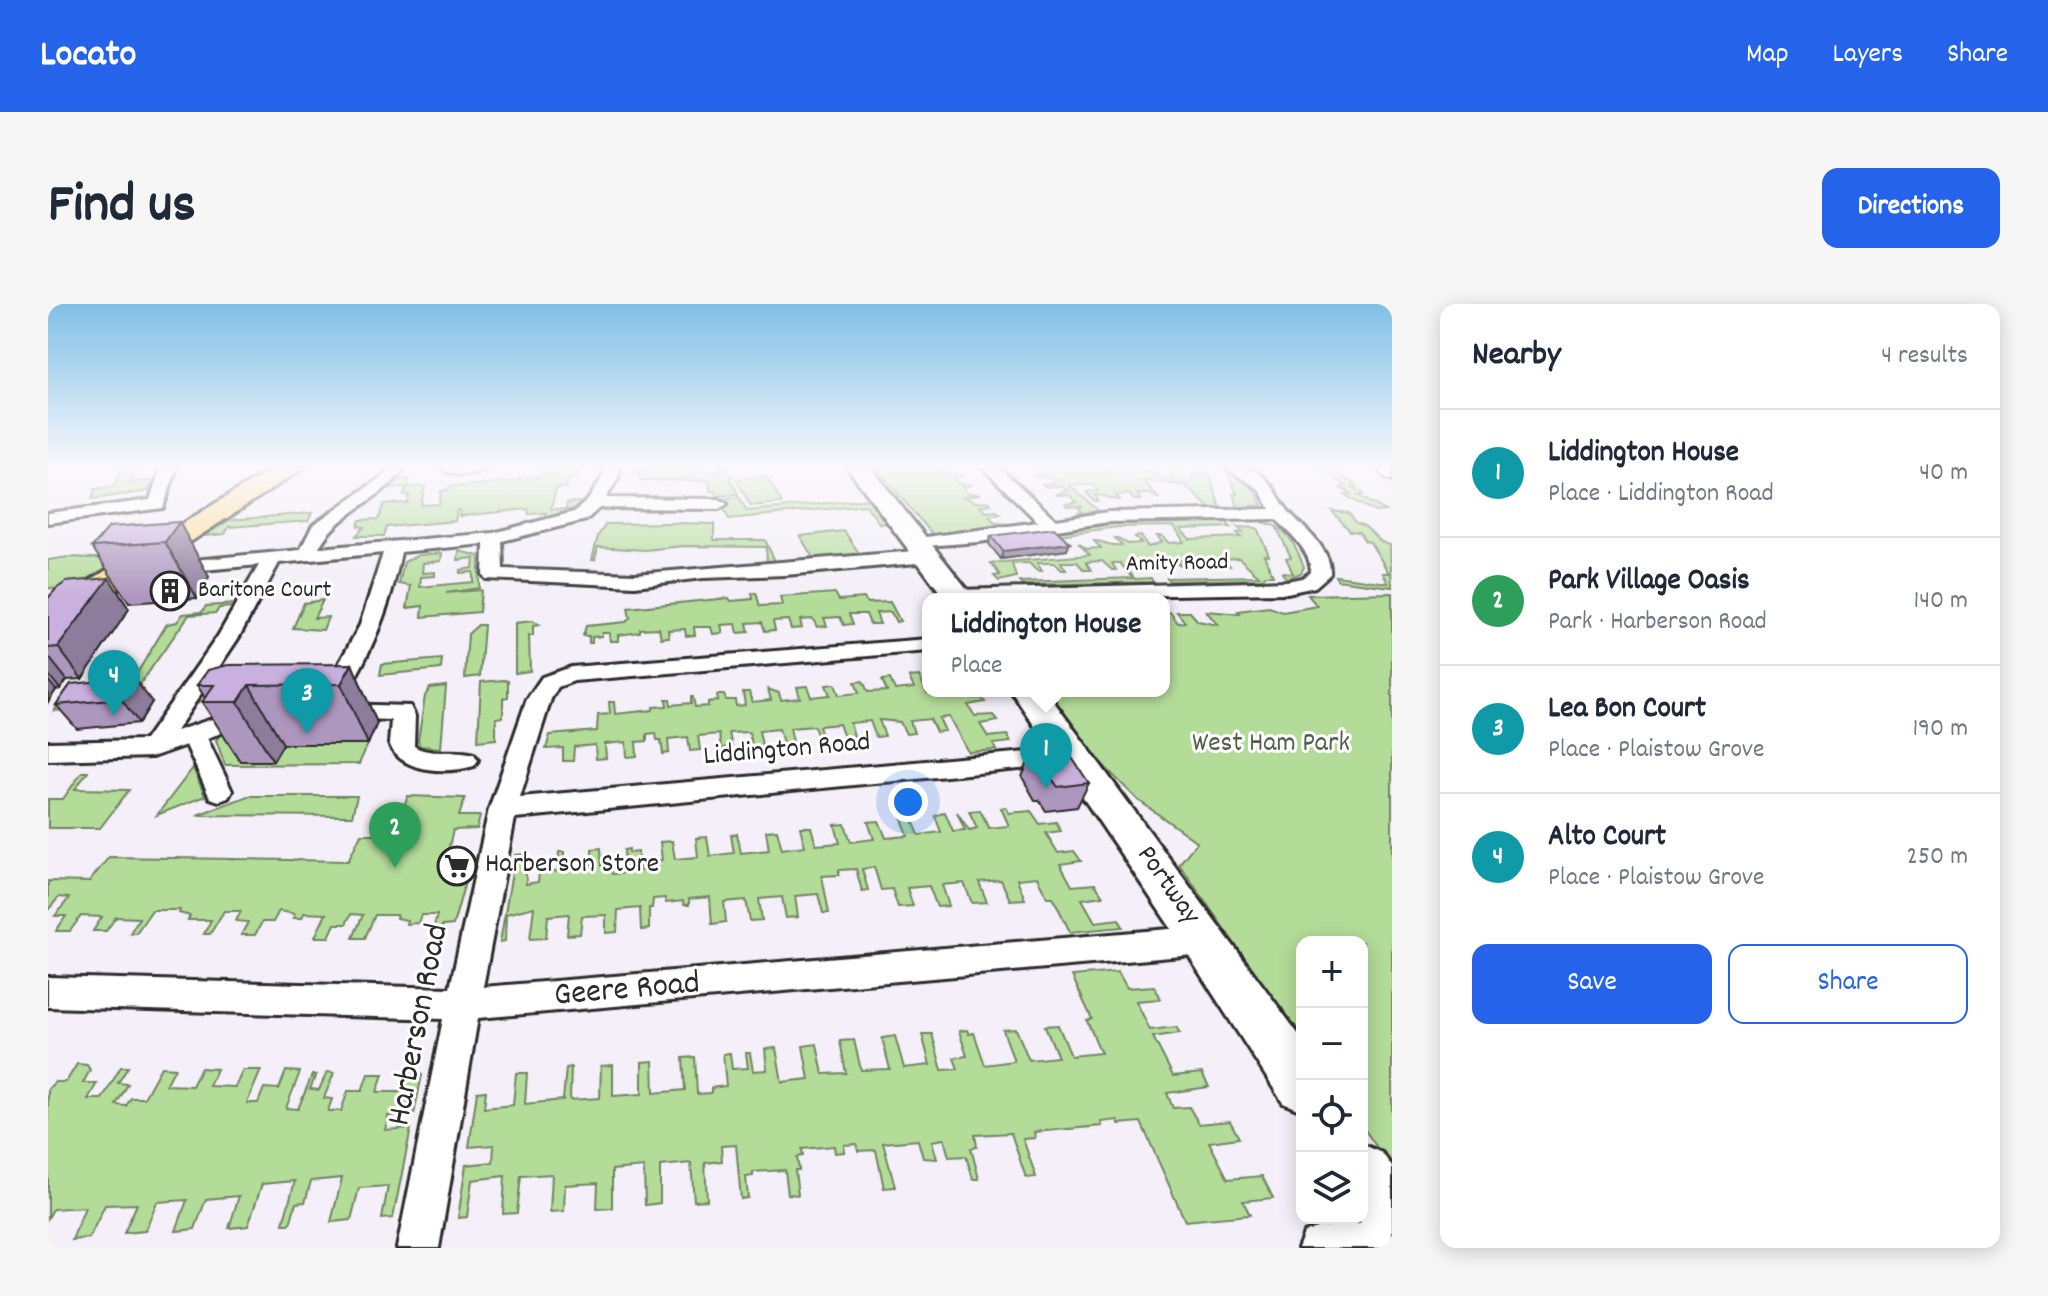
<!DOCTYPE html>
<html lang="en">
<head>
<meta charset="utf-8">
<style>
  body { margin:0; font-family:Dekko,sans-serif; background:#f6f6f7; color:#1f2937 }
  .controls { position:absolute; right:24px; bottom:24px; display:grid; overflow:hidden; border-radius:16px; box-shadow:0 4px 20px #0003 }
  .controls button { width:72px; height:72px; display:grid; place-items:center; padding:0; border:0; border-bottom:2px solid #e0e1e3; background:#fff; color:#1f2937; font:40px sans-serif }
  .you { position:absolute; left:860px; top:498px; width:28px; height:28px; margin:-20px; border:6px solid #fff; border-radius:50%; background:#1a73e8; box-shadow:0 0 0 12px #1a73e833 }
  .badge { display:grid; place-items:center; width:52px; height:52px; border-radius:50%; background:#2563eb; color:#fff; font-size:26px; font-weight:700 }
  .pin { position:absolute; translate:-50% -66px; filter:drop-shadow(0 2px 4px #0008) }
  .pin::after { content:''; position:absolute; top:42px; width:28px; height:24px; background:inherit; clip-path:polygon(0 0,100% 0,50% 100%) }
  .popup { position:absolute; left:874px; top:289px; width:248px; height:104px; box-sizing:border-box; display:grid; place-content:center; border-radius:16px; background:#fff; filter:drop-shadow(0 2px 6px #0005); font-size:26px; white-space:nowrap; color:#747a83 }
  .popup b { font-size:30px; color:#1f2937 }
  .popup::after { content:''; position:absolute; left:50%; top:100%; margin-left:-16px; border:16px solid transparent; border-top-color:#fff }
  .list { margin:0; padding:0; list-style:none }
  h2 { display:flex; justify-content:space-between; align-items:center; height:104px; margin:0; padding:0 32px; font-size:34px }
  h2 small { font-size:26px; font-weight:400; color:#747a83 }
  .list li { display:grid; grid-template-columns:52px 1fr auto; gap:24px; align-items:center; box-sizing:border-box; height:128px; padding:0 32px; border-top:2px solid #e0e1e3 }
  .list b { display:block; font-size:30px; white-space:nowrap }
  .list p { margin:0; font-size:26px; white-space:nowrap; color:#747a83 }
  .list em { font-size:26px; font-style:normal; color:#747a83 }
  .actions { display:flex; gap:16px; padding:24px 32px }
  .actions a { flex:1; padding:18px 0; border:2px solid #2563eb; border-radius:16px; text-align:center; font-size:28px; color:#2563eb }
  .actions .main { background:#2563eb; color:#fff }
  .icon { flex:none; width:44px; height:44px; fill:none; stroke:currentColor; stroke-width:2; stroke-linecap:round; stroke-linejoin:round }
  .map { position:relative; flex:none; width:1344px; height:944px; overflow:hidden; border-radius:16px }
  header { display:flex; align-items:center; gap:48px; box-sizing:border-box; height:112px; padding:0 40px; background:#2563eb; color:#fff }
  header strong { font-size:38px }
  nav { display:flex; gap:44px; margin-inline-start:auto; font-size:28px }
  .intro { display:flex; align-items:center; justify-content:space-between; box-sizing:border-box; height:192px; padding:0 48px }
  h1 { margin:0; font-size:56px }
  .button { padding:20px 36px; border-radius:16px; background:#2563eb; color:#fff; font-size:28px; font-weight:700 }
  main { display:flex; gap:48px; padding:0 48px }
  aside { flex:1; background:#fff; border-radius:16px; box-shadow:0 4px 20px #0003 }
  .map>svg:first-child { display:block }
  .green { fill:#b4dc99; stroke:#708462; stroke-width:2 }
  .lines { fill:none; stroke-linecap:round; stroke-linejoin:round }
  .street-casing { stroke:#2b2b2b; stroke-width:6 }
  .secondary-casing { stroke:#2b2b2b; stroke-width:6 }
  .primary-casing { stroke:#2b2b2b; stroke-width:6 }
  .street { fill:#fff; fill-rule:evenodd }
  .secondary { fill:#fff; fill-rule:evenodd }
  .primary { fill:#fdde96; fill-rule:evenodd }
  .wall { fill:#ae97bf; stroke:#2b2b2b; stroke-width:2 }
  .shaded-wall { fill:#8d7b9b; stroke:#2b2b2b; stroke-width:2 }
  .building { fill:#cab0de; stroke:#2b2b2b; stroke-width:2 }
  .labels { text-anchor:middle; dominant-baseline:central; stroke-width:6; stroke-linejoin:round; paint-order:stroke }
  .far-street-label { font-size:24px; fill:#2b2b2b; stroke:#fff }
  .far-poi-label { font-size:24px; fill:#2b2b2b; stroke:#fff; text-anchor:start }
  .park-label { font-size:28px; fill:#54604c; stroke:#fff }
  .street-label { font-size:28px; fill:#2b2b2b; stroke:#fff }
  .poi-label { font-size:28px; fill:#2b2b2b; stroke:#fff; text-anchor:start }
  .near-street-label { font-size:34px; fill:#2b2b2b; stroke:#fff }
</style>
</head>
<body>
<header>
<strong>Locato</strong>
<nav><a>Map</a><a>Layers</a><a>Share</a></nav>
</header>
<div class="intro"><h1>Find us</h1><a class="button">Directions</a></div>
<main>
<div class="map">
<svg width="1344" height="944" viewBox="0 0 1344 944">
  <rect width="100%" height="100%" fill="#f4eff8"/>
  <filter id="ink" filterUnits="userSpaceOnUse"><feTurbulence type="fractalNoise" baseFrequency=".0125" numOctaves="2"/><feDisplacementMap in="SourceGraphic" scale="16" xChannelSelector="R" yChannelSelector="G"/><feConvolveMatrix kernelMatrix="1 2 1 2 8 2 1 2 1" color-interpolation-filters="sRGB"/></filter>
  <g filter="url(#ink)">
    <!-- green -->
    <g class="green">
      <path d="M 90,163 L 82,179 L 106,176 L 101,187 L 44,195 L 47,185 L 66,182 L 73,165 Z"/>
      <path d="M 498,163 L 531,163 L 529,174 L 520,175 L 518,184 L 508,184 L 503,205 L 518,205 L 519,199 L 534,198 L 530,203 L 498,214 L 498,209 L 481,210 L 480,205 L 411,212 L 412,206 L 409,206 L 407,217 L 339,223 L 336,232 L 308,232 L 316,223 L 310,222 L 312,216 L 331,215 L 336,200 L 360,199 L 361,191 L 356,191 L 359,183 L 341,184 L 350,176 L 361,175 L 360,183 L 377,182 L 373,201 L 391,200 L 393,187 L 400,186 L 401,183 L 471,177 L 471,174 L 494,172 L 495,164 Z"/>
      <path d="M 607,163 L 654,163 L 657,168 L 678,163 L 685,173 L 682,174 L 690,190 L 670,192 L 667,187 L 662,187 L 662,177 L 592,176 L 590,170 L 583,169 Z"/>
      <path d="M 827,163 L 908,163 L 898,164 L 899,167 L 895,168 L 898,171 L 914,170 L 916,172 L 906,174 L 911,180 L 925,181 L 914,182 L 919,189 L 933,190 L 916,193 L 928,198 L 940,197 L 943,200 L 932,202 L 938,208 L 949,207 L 952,210 L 941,212 L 947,219 L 961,220 L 905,232 L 886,232 Z"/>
      <path d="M 976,163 L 1047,163 L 1060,167 L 1060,163 L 1067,163 L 1068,168 L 1081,170 L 1082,163 L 1102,169 L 1102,165 L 1108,166 L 1110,172 L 1124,176 L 1123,168 L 1129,168 L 1132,174 L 1145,175 L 1144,170 L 1161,168 L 1172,204 L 1161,204 L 1137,181 L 1096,177 L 1111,195 L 1102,190 L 1089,190 L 1093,196 L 1086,196 L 1081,190 L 1068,191 L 1072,196 C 1064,197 1059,191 1047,191 L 1050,197 L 1046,197 L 1038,188 L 1050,187 L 1046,181 L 1021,181 L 1051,207 L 1028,210 L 1034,208 L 1031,204 L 1035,203 L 1019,202 L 1017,200 L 1029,198 L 1021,191 L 1007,191 L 1021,186 L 1011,182 L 998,183 L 995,180 L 1006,179 L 1007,175 L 985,171 L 996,169 L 991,164 Z"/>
      <path d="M 1270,163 L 1285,163 L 1293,168 L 1287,169 L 1310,182 L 1305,183 L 1316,190 L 1311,192 L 1338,207 L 1327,208 L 1297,191 L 1303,190 L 1292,184 L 1298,182 Z"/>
      <path d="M 1172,165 C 1194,172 1205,179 1214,201 L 1182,204 L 1190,202 L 1185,190 L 1189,190 L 1179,168 Z"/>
      <path d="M 718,172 L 734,199 L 703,202 L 688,175 Z"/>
      <path d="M 691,193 L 699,207 L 821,195 L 839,219 L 832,220 L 818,201 L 681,215 L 671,195 Z"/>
      <path d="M 1284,207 L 1301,209 L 1308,219 C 1323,221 1327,239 1342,241 L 1344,283 L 1289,276 L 1288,272 L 1340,279 L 1335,269 L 1341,269 L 1322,238 L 1317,237 L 1311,228 L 1302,227 Z"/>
      <path d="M 264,209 L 260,217 L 181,223 L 177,230 L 156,232 L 181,216 Z"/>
      <path d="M 1177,217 L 1183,223 L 1132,225 L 1142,235 L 1193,233 L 1189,229 L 1195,228 L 1189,223 L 1209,224 L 1221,251 L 1216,251 L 1225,271 L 1217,271 L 1215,275 L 1121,277 L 1119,274 L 1211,272 L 1191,254 L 1176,255 L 1182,262 C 1172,263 1171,255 1153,255 L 1159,263 C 1149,263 1147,255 1130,256 L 1134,263 L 1123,256 L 1108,256 L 1113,264 L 1078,263 L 1087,275 L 1103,274 L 1105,278 L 974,281 L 972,278 L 1084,274 L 1072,259 L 1064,259 L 1068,266 L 1064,266 L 1054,257 L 1038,258 L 1043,266 L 1036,266 L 1029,258 L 1013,258 L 1018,266 L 1014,266 L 1006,259 L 989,259 L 994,267 L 989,267 L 981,259 L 964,260 L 968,273 L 951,277 L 946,272 L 952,271 L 943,259 L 1042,251 L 1030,239 L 1039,245 L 1053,244 L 1046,237 C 1056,236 1057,243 1074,241 L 1067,234 L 1070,234 L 1080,240 L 1093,239 L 1087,233 L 1093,232 L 1100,243 L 1114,238 L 1109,232 L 1114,232 L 1121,239 L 1136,238 L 1126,222 L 1070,223 L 1003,232 L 1000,229 L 1066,220 Z"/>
      <path d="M 1213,218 C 1239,221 1248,241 1256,263 L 1253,269 L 1238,274 L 1234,268 L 1245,269 L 1238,254 L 1243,253 L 1228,222 Z"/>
      <path d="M 625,219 L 666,220 L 666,236 L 717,236 L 727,257 L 719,257 L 718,243 L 635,242 L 597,246 L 550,243 L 547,256 L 544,256 L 550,232 L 558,220 Z"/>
      <path d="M 796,227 L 813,252 L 767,257 L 752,232 Z"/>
      <path d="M 411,247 L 431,252 L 431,284 L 398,289 L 433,286 L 431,308 L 374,313 L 375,302 L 359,304 L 363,282 L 351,280 L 356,258 L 371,251 L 394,249 L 393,257 L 375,259 L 374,269 L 387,268 L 387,272 L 373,273 L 372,283 L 425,278 L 425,268 L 412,269 L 412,266 L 425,264 L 426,254 L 410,256 Z"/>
      <path d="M 21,253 L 71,255 C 48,270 28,289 0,284 L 0,256 Z"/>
      <path d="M 704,289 L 708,289 L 712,302 L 734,301 L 732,293 L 787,289 L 791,296 L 816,294 L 819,299 L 842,298 L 852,317 L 848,318 L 843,308 L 828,309 L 832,320 L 822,320 L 818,310 L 801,310 L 805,320 L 796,321 L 792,313 L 776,314 L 779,322 L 769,323 L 765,315 L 752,316 L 754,324 L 743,325 L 740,316 L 725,317 L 727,326 L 717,327 L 714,318 L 699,319 L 701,328 L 690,329 L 688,320 L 673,321 L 675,329 L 665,330 L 663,323 L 646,323 L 647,331 L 638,332 L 637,325 L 620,326 L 621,333 L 613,334 L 611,324 L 592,325 L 592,328 L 570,331 L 570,337 L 562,337 L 561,329 L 554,329 L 554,332 L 544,333 L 544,339 L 541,339 L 541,332 L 535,332 L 538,322 L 578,318 L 582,314 L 580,304 L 681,294 L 683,297 L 705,295 Z"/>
      <path d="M 1344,289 L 1344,865 L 1314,822 L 1314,638 L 1254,638 L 1254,736 L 1131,560 L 1149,538 L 1090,496 L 1052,458 L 997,387 L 1116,387 L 1116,319 L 1119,318 L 1116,309 L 1122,308 L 1130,319 L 1137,318 L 1129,308 L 1142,308 L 1150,317 L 1170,321 L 1158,307 L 1192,310 L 1190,307 L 1221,303 L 1235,308 L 1269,302 L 1260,291 Z"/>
      <path d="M 275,296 L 266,314 L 280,313 L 275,326 L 245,324 L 256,299 Z"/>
      <path d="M 187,300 L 186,303 L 171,304 L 168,309 L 141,311 L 92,380 L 66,401 L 6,407 L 15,393 L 78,387 L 119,320 L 129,318 L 135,310 L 154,308 L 158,302 Z"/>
      <path d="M 485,317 L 491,321 L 485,322 L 485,332 L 481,332 L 482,367 L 467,369 L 467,319 Z"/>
      <path d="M 430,321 L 436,321 L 432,372 L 417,374 L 420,330 Z"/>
      <path d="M 394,355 L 393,365 L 332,371 L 334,360 Z"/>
      <path d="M 871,372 L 879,389 L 903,387 L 907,394 L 934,394 L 937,398 L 920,401 L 927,412 L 945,411 L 950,417 L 932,420 L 940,433 L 959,431 L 963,438 L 945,440 L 948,446 L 920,448 L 901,413 L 891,414 L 897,427 L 888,428 L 882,415 L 862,417 L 866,429 L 858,430 L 852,418 L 831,416 L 837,432 L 828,433 L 822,417 L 802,419 L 807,435 L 797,436 L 791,420 L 771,422 L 775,437 L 771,437 L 766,422 L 742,424 L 745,438 L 735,439 L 731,425 L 711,427 L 714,441 L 704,442 L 701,428 L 681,429 L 684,443 L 673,444 L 671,430 L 650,432 L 652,446 L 642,447 L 640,433 L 620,435 L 621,449 L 615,450 L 613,436 L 609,436 L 608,429 L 599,430 L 599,437 L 588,438 L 589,452 L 579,453 L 578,438 L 557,440 L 558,454 L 548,455 L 547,441 L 526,443 L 525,457 L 515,457 L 515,444 L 498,445 L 502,431 L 549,427 L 550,411 L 562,410 L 561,398 L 566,398 L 567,410 L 605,406 L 605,403 L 619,402 L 618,395 L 622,395 L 623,401 L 643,399 L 643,393 L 645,393 L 647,403 L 660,402 L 660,398 L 670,397 L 669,391 L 676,391 L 678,396 L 687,396 L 688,402 L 697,401 L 695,388 L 701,388 L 704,398 L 723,396 L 720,385 L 731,389 L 733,396 L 752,394 L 749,383 L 759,382 L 763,393 L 782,391 L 778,381 L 787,380 L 791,391 L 811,389 L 807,378 L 815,377 L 820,388 L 839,387 L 834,376 L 842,375 L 847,386 L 866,384 L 861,373 Z"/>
      <path d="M 456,376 L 460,377 L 460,393 L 455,394 L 455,413 L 448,414 L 448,435 L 430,437 L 433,378 Z"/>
      <path d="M 398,382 L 393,444 L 372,442 L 370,437 L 377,392 L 382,384 Z"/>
      <path d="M 196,420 L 235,440 L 320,440 L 311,460 L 177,461 L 168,436 L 174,429 Z"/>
      <path d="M 145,464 L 157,492 L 109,511 Z"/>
      <path d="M 34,468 L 40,468 L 27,485 L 81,486 L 52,524 L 0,524 L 0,495 L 15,495 Z"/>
      <path d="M 200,492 L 309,492 L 304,512 L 149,511 Z"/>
      <path d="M 360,492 L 417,494 L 411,512 L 432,512 L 429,525 L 405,526 L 394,572 L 419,571 L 405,621 L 394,622 L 393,626 L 385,626 L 389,611 L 373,611 L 370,619 L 358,620 L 359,616 L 348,614 L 349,611 L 327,611 L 317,634 L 305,634 L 315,611 L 303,610 L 298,620 L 287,620 L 281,633 L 267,633 L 278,610 L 256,609 L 254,614 L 245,614 L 247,610 L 231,607 L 225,618 L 214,618 L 207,631 L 193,631 L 200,618 L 188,617 L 193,607 L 176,607 L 162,630 L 156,630 L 163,616 L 140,616 L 142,612 L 131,609 L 132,606 L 104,606 L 88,629 L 82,629 L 91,614 L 68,613 L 58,627 L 45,627 L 54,613 L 33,612 L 22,627 L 8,627 L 18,612 L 7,612 L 21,594 L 11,593 L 0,606 L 0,577 L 41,578 L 61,553 L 300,557 L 313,530 L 344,530 Z"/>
      <path d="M 958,503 L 961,509 L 983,507 L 992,520 L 1008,518 L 1013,527 L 998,529 L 1010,549 L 1026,547 L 1033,557 L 1012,560 L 1024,582 L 1047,580 L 1055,592 L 1034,595 L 1047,618 L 1071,615 L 1075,623 L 1022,628 L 1005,593 L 999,593 L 989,573 L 969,575 L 977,595 L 962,596 L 953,576 L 931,578 L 939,598 L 924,599 L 916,579 L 894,581 L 901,602 L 889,603 L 881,582 L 859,584 L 865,602 L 850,603 L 844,585 L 833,586 L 826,563 L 814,565 L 820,586 L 814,587 L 808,565 L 791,566 L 791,571 L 774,572 L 781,609 L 775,609 L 770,590 L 747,592 L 750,613 L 738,614 L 734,593 L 711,595 L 714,616 L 702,617 L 698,596 L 676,598 L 678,618 L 664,620 L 662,593 L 641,595 L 641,601 L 636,601 L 635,597 L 618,599 L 617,594 L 605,595 L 604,604 L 601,604 L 601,625 L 593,626 L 592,604 L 570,606 L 569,628 L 558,629 L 558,611 L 534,612 L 532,630 L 519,631 L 521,610 L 500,612 L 498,634 L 482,635 L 486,603 L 458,610 L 457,637 L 452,638 L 467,551 L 478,550 L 478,580 L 490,578 L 491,569 L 510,567 L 511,548 L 516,548 L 516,566 L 544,561 L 544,545 L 553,544 L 554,562 L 563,562 L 564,570 L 577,569 L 576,546 L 581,545 L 581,549 L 590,548 L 591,567 L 601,566 L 600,558 L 614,556 L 612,538 L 624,537 L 627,555 L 650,553 L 648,534 L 659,533 L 662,552 L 686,549 L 683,531 L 689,530 L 693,549 L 721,546 L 718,527 L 729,526 L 734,545 L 757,542 L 752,523 L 763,523 L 768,541 L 792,539 L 787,521 L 797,520 L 803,538 L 826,535 L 820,518 L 831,517 L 838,534 L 860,532 L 854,515 L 864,514 L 871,531 L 893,528 L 887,512 L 897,508 L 905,527 L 917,526 L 909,508 L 921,526 L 929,524 L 921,507 L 932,506 L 941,524 L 961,522 L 953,504 Z"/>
      <path d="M 1070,668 L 1079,684 L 1106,682 L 1113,695 L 1088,697 L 1102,726 L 1128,723 L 1132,729 L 1105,733 L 1125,772 L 1154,769 L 1161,783 L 1119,789 L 1125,804 L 1141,803 L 1151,820 L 1182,817 L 1191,834 L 1161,838 L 1180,875 L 1214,872 L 1225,894 L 1195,897 L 1202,911 L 1137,917 L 1093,818 L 1071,820 L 1070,816 L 1053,818 L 1054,822 L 986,828 L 987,834 L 975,835 L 988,873 L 978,874 L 963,829 L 927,831 L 929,843 L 923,844 L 931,875 L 925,875 L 918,852 L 901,853 L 896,835 L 884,837 L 889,855 L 875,854 L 870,836 L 835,839 L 847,883 L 836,884 L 828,846 L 810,847 L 809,840 L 796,841 L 796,848 L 787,849 L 786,842 L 754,845 L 755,852 L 749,853 L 751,866 L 747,866 L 750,891 L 740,890 L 737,866 L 705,868 L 705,872 L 698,873 L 700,894 L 693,895 L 688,841 L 673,842 L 674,857 L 657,859 L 659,896 L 646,897 L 643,859 L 612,862 L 612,899 L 597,901 L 596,863 L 564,866 L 564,904 L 549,905 L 550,879 L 517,881 L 516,907 L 502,908 L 504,870 L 473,872 L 469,909 L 455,910 L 457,872 L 424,876 L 419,913 L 410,914 L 418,861 L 445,858 L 446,841 L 421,843 L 429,788 L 438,787 L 436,804 L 465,801 L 468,769 L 479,769 L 477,800 L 515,796 L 518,764 L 523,763 L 522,796 L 552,794 L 553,762 L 565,761 L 565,792 L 594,790 L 594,758 L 605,757 L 606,789 L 637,786 L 635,754 L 647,753 L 649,790 L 663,789 L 663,784 L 678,782 L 675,750 L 682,749 L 684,765 L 700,764 L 698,749 L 702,749 L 705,767 L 719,766 L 717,745 L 728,744 L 734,778 L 761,775 L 755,742 L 769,740 L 775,770 L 798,769 L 792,737 L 806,736 L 813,766 L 842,765 L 834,734 L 847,732 L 856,764 L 882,761 L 874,730 L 884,730 L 894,766 L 910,765 L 906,754 L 919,752 L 911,727 L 919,726 L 921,730 L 926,729 L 937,761 L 966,757 L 955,726 L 968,725 L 981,756 L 1010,753 L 997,722 L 1010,721 L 1023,752 L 1053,749 L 1039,717 L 1044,715 L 1024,672 Z"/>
      <path d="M 29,760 L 39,761 L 42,766 L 35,779 L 49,779 L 40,795 L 54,795 L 73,763 L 80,763 L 70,779 L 80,780 L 68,801 L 78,802 L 83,794 L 96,794 L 113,763 L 127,764 L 118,781 L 144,782 L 153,764 L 169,765 L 161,782 L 187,783 L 195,766 L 213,766 L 199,799 L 210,799 L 216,784 L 231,785 L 238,767 L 252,768 L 238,804 L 250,805 L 264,771 L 268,771 L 262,785 L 271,786 L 279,768 L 286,769 L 276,794 L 284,795 L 280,807 L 293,807 L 300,787 L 314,787 L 320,770 L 335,770 L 329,788 L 355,788 L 361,770 L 374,771 L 366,810 L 340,812 L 337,826 L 363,824 L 345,914 L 334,915 L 340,882 L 311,884 L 303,916 L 283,918 L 294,874 L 263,877 L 257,898 L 248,899 L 242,920 L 235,920 L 247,877 L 214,880 L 200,922 L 181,924 L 191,892 L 158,895 L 147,925 L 128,927 L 139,896 L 109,898 L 97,927 L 76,929 L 89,900 L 57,901 L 41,934 L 24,936 L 37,903 L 5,905 L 0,914 L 0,785 L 7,778 L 18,778 Z"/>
    </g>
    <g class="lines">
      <defs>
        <g id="street">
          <path d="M 113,163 L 129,163 L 115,204 L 0,219 L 0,209 L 102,196 Z"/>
          <path d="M 341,163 L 357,163 C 335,197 288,208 271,244 L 445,229 L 526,208 L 540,196 L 554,174 L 556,163 L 572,163 L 570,174 L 558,194 L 671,195 L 679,200 L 671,205 L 551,204 L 538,216 L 454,237 L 455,265 L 587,270 L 880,246 L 889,252 L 880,258 L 737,271 L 655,274 L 587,282 L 438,275 L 435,271 L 436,240 L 353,248 C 343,301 323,351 294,396 L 278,396 L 274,391 L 312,321 L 335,249 L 231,259 L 191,333 L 128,427 L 203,402 L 211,404 L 215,410 L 211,416 L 159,434 L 184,487 L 180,494 L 171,497 L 162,494 L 138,441 L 104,453 L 0,456 L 0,438 L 97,436 L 170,332 L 211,261 L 121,269 L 114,267 L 111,263 L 114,259 L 252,246 L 265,221 L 335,172 Z"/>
          <path d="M 392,163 L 439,163 C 426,172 404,174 392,163 Z"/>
          <path d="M 934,163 L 951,163 L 1008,216 L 1060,208 L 1222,205 L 1211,185 L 1176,163 C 1187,163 1198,162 1207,167 C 1226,178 1229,194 1242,209 C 1257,226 1284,245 1282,270 L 1267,283 L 1239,289 L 902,295 L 900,292 L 903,288 L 910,286 L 1239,277 L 1254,274 L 1263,268 C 1263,247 1242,229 1228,215 L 1060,218 L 931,238 L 864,243 L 861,239 L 864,235 L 870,234 L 990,218 Z"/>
          <path d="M 1328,163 L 1344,163 L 1344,176 L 1338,174 Z"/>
          <path d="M 880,335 L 880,347 L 526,377 L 510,383 L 503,395 L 472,493 L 1013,445 L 1022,448 L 1026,454 L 1022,460 L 467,514 L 435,683 L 1157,622 L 1168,626 L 1173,636 L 1168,646 L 1157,650 L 430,714 L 391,944 L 349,944 L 395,715 L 0,703 L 0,673 L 402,684 L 441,505 L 479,395 L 494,373 L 523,363 Z"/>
          <path d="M 290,400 L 362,402 L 367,412 L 366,442 C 383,453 407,444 426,450 L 430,456 L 426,462 C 398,470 354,469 341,440 L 343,416 L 282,414 L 278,408 L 282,402 Z"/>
          <path d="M 1344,917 L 1344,944 L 1250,944 L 1256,929 L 1271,923 Z"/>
        </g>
        <g id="secondary">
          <path d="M 799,163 L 822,163 L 927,295 L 897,295 Z"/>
          <path d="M 963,387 L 998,387 L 1254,735 L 1254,807 L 1235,799 L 1121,621 Z"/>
          <path d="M 1314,840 L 1334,849 L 1344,863 L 1344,944 L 1323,935 L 1309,914 L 1314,914 Z"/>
        </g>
        <path id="primary" d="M 227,163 L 257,163 L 12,323 L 0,326 L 0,302 Z"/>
      </defs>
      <!-- street casing -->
      <use href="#street" class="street-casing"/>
      <!-- secondary casing -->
      <use href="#secondary" class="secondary-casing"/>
      <!-- primary casing -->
      <use href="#primary" class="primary-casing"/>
      <!-- street -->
      <use href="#street" class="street"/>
      <!-- secondary -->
      <use href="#secondary" class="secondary"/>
      <!-- primary -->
      <use href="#primary" class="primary"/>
    </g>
    <!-- wall -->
    <g class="wall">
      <path d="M 131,218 L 161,273 L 149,294 L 81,299 L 44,243 Z"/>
      <path d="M 943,232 L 1019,246 L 953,255 L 941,240 Z"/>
      <path d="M 61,274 L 81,305 L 34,375 L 19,376 L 12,385 L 8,386 L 0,398 L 0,294 Z"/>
      <path d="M 304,360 L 329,419 L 320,440 L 235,440 L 225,457 L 192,457 L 154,398 L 157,394 L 149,381 Z"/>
      <path d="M 23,380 L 104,398 L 91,419 L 29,425 L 8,401 Z"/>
      <path d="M 984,449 L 1041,479 L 1029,503 L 998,507 L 991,496 L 987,496 L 974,473 Z"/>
    </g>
    <!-- shaded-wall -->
    <g class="shaded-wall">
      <path d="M 131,218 L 161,273 L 149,294 L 117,238 Z"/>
      <path d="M 1022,239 L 1019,246 L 953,255 L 955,247 Z"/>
      <path d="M 61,274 L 81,305 L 34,375 L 10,343 Z"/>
      <path d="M 0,352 L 19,376 L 12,385 L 0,370 Z"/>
      <path d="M 304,360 L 329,419 L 320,440 L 293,380 Z"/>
      <path d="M 86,374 L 104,398 L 91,419 L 73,395 Z"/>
      <path d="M 0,376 L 8,386 L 0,398 Z"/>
      <path d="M 201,381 L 235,440 L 225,457 L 190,398 Z"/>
    </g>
    <!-- building -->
    <g class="building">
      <path d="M 131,218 L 117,238 L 44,243 L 61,223 Z"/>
      <path d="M 1006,224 L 1022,239 L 955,247 L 943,232 Z"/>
      <path d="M 61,274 L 10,343 L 0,344 L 0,294 L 8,285 L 18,278 Z"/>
      <path d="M 304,360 L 293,380 L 201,381 L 190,398 L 154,398 L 166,381 L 149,381 L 160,366 L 180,361 Z"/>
      <path d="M 86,374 L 73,395 L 8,401 L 23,380 Z"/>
      <path d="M 1018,445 L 1041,479 L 1010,483 L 1002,472 L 998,472 L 984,449 Z"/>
    </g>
  </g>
  <!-- sky -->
  <linearGradient id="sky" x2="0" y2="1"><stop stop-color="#80bfe6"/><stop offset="0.55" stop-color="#faf8fc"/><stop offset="1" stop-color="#faf8fc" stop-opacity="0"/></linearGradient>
  <rect width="1344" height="295" fill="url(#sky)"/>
  <!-- icons -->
  <defs>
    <symbol id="building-ring" viewBox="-11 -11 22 22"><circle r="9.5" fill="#fff" stroke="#2b2b2b" stroke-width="1.5"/><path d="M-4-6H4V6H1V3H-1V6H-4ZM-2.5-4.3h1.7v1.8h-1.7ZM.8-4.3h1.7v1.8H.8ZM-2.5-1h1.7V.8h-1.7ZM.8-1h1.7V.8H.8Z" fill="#2b2b2b"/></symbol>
    <symbol id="supermarket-ring" viewBox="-11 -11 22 22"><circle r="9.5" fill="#fff" stroke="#2b2b2b" stroke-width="1.5"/><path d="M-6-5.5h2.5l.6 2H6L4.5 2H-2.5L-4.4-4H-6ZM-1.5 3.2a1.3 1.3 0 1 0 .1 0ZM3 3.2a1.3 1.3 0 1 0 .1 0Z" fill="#2b2b2b"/></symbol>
  </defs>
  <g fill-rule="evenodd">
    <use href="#building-ring" x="100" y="265" width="44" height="44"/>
    <use href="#supermarket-ring" x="387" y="540" width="44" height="44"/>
  </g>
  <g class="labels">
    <!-- far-street labels -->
    <g class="far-street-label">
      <text transform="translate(1129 260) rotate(-1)">Amity Road</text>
    </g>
    <!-- far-poi labels -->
    <g class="far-poi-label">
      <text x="150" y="287">Baritone Court</text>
    </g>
    <!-- park labels -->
    <g class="park-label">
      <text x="1223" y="441">West Ham Park</text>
    </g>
    <!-- street labels -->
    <g class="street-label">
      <text transform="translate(739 447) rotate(-5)">Liddington Road</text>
      <text transform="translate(1119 582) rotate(55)">Portway</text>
    </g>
    <!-- poi labels -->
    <g class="poi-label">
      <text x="437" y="562">Harberson Store</text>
    </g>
    <!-- near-street labels -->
    <g class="near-street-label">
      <text transform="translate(579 687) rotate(-5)">Geere Road</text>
      <text transform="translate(372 721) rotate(-79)">Harberson Road</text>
    </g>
  </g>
</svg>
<div class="controls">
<button>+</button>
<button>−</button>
<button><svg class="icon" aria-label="locate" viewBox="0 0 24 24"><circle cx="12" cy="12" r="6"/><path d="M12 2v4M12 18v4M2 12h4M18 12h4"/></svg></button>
<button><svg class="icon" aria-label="layers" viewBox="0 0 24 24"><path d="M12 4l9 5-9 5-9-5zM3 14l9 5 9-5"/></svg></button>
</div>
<div class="you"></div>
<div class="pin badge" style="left:998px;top:485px;background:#0f9aa8">1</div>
<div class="popup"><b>Liddington House</b>Place</div>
<div class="pin badge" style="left:347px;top:564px;background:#2e9e5b">2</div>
<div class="pin badge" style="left:259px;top:430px;background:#0f9aa8">3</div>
<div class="pin badge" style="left:66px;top:412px;background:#0f9aa8">4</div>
</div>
<aside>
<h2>Nearby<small>4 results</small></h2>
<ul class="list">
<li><span class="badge" style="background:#0f9aa8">1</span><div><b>Liddington House</b><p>Place · Liddington Road</p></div><em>40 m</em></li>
<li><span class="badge" style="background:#2e9e5b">2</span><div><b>Park Village Oasis</b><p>Park · Harberson Road</p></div><em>140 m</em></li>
<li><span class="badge" style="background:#0f9aa8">3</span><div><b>Lea Bon Court</b><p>Place · Plaistow Grove</p></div><em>190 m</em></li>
<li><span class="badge" style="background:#0f9aa8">4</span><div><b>Alto Court</b><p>Place · Plaistow Grove</p></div><em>250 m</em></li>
</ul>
<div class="actions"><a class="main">Save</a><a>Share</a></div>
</aside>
</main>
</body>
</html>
